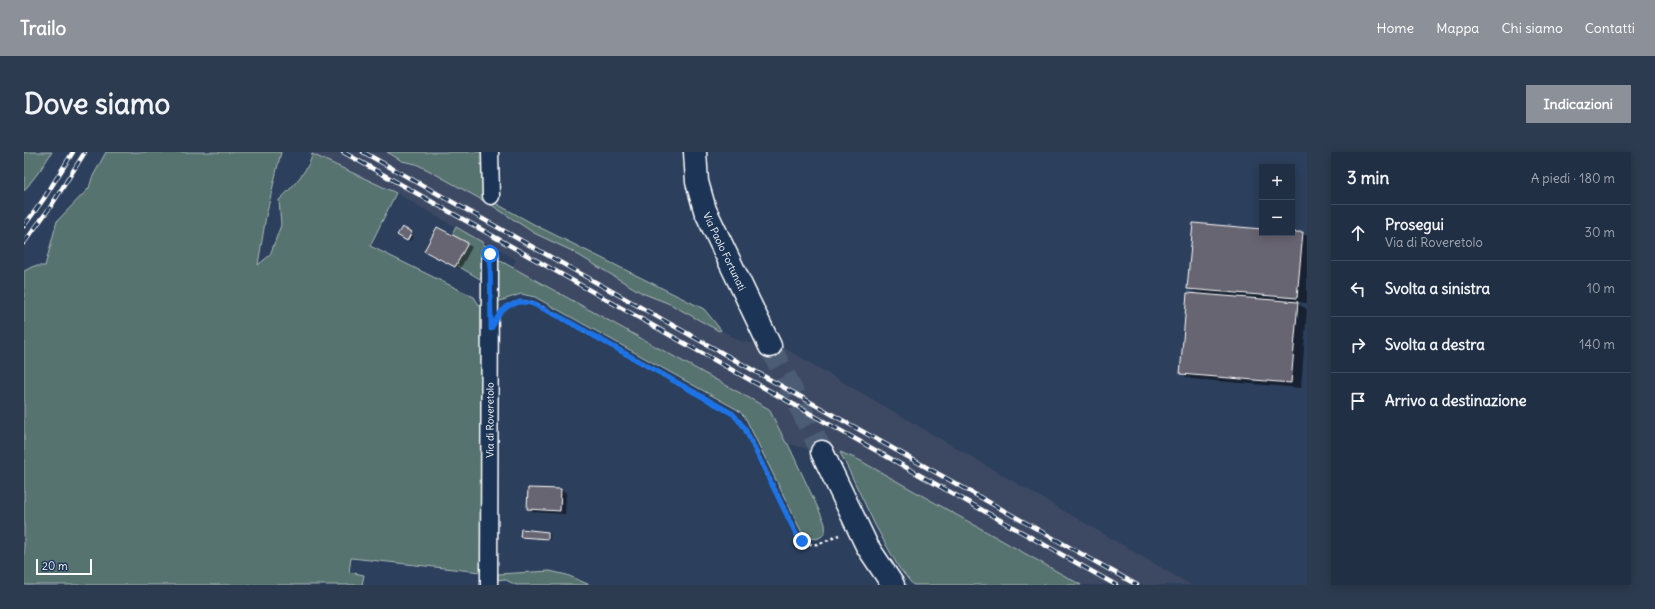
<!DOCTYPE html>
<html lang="it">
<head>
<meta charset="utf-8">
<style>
  body { margin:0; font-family:Delius,sans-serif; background:#2d3b50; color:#f1f3f6 }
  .controls { position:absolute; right:12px; top:12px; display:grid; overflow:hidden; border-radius:0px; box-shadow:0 2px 10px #0003 }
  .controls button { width:36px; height:36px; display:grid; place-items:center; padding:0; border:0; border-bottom:1px solid #3e4a5e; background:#212f45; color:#f1f3f6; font:20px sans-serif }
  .scale { position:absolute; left:12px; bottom:10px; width:56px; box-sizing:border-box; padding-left:4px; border:2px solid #fff; border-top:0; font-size:11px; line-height:14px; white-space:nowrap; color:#fff; -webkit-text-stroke:3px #1d3557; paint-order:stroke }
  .stop { position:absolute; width:12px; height:12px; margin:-9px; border:3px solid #1a73e8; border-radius:50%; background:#fff }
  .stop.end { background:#1a73e8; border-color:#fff; box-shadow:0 1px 4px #0008 }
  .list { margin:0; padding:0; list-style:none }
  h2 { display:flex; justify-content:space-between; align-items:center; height:52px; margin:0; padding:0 16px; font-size:17px }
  h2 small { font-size:13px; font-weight:400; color:#a2a9b3 }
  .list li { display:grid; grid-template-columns:26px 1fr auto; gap:12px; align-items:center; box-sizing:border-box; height:56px; padding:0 16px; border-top:1px solid #3e4a5e }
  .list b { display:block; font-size:15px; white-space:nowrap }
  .list p { margin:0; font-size:13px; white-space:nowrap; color:#a2a9b3 }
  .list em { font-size:13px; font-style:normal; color:#a2a9b3 }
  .icon { flex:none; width:22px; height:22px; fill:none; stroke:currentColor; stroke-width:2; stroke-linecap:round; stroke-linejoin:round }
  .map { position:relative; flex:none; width:1283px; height:433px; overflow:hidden; border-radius:0px }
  header { display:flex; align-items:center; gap:24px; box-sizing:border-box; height:56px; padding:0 20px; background:#8c9099; color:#fff }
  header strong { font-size:19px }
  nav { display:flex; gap:22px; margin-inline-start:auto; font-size:14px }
  .intro { display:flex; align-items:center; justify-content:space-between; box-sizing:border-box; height:96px; padding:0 24px }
  h1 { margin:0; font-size:28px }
  .button { padding:10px 18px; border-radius:0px; background:#8c9099; color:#fff; font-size:14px; font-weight:700 }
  main { display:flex; gap:24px; padding:0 24px }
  aside { flex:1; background:#212f45; border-radius:0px; box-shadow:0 2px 10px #0003 }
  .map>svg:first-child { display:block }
  .built { fill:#3e4a63 }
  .green { fill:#577370; stroke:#abb9b8 }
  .shadow { fill:#0007 }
  .building { fill:#686572; stroke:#fff }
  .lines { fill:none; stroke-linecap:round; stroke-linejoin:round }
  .secondary-tunnel { stroke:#4c5c74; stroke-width:22; stroke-dasharray:22 11; stroke-linecap:butt }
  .street-casing { stroke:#fff; stroke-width:19 }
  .secondary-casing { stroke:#fff; stroke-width:25 }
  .path { stroke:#fff; stroke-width:2.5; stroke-dasharray:3 3; stroke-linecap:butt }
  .street { stroke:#1d3557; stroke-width:16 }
  .secondary { stroke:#1d3557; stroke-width:22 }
  .rail-casing { stroke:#fff; stroke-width:4.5 }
  .rail { stroke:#1d3557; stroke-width:3; stroke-dasharray:9; stroke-linecap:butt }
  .route { stroke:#1a73e8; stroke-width:5 }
  .labels { text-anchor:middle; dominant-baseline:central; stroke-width:3; stroke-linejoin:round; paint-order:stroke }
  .street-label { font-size:10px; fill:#fff; stroke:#1d3557 }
</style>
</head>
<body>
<header>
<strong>Trailo</strong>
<nav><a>Home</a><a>Mappa</a><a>Chi siamo</a><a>Contatti</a></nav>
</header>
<div class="intro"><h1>Dove siamo</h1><a class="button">Indicazioni</a></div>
<main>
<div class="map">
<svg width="1283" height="433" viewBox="0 0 1283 433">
  <rect width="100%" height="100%" fill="#2c3f5c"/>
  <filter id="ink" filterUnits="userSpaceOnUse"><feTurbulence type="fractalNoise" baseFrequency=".025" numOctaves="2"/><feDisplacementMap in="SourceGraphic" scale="8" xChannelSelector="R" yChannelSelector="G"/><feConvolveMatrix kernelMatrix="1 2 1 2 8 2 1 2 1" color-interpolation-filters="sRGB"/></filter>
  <g filter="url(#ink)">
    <!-- built -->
    <path class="built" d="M 284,0 L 380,0 L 515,75 L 601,121 L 680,157 L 697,178 L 716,189 L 762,197 L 1167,433 L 1057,433 L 824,303 L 816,300 L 818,306 L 762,291 L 745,257 L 488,115 L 492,108 L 472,95 L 458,90 L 372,41 Z"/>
    <!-- green -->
    <g class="green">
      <path d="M 0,0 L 28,0 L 17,17 L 0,39 Z"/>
      <path d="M 82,0 L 257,0 L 242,64 L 234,113 L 246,103 L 257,73 L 255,48 C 266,38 287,15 288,2 L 372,41 L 346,94 L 450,145 L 455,153 L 459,156 L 460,418 L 457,420 L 327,406 L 325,420 L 340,423 L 338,433 L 0,433 L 0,119 L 10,114 L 21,114 L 33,69 L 65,36 L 68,26 Z"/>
      <path d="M 363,0 L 459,0 L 460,45 L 515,75 L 680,157 L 697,178 L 695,179 L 646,152 L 618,141 L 546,98 L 510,81 L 469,54 L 404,18 L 392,12 L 378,9 Z"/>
      <path d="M 432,75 L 458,90 L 461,96 L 458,126 L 456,127 L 432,113 L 428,83 Z"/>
      <path d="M 475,108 L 745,257 L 762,291 L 764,292 L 800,369 C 807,387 787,393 777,379 L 721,265 L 714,258 L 511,145 L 497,142 L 473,150 L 472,109 Z"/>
      <path d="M 816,300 L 835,308 L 1057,433 L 889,433 L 875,416 L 851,373 Z"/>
      <path d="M 526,419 L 543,423 L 566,433 L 492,433 L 480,427 L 474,428 L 474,422 Z"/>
    </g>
    <!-- shadow -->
    <g class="shadow">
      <path d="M 413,76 L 448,95 L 436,117 L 402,98 Z"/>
      <path d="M 378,77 L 389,83 L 386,89 L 375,83 Z"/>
      <path d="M 1238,78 L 1238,81 L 1278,81 L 1283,84 L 1283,151 L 1271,150 L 1283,157 L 1277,236 L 1167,227 L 1157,222 L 1176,143 L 1164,136 Z"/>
      <path d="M 537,338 L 542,341 L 541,362 L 510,360 L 504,357 Z"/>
      <path d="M 498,378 L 524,381 L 526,382 L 526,388 L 500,385 L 497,384 Z"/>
    </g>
    <!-- building -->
    <g class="building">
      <path d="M 1169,71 L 1238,77 L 1238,81 L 1279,80 L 1273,146 L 1163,137 Z"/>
      <path d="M 378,75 L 388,80 L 383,89 L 373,83 Z"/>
      <path d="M 413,75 L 444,91 L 431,115 L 400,99 Z"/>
      <path d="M 1163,141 L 1274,150 L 1267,231 L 1156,222 Z"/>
      <path d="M 504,336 L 537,337 L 536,359 L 503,357 Z"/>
      <path d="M 497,377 L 524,380 L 524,387 L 496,385 Z"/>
    </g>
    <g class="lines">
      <!-- secondary-tunnel -->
      <path class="secondary-tunnel" d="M 746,194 L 798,300"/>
      <defs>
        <g id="street">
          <path d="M 466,0 L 467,44"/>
          <path id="s1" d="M 465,433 L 466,102"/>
        </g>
        <g id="secondary">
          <path id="s2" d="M 671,0 L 673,30 L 681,58 L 746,194"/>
          <path d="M 798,300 L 843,394 L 869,433"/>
        </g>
      </defs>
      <!-- street casing -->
      <use href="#street" class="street-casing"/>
      <!-- secondary casing -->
      <use href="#secondary" class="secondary-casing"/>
      <!-- path -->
      <path class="path" d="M 483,154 L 499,149 L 516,154 L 709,262 L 720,275 L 774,385 C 787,399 800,390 815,383"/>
      <!-- street -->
      <use href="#street" class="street"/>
      <!-- secondary -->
      <use href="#secondary" class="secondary"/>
      <defs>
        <g id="rail">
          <path d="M 319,0 L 1092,433"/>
          <path d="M 339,0 L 1113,433"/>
          <path d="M 0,74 L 19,48 L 49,0"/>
          <path d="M 0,91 L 27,54 L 61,0"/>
        </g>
      </defs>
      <!-- rail casing -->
      <use href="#rail" class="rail-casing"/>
      <!-- rail -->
      <use href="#rail" class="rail"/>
    </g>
  </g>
  <g class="lines" filter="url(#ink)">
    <!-- route -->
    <path class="route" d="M 466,102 L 467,177 L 476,161 L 484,154 L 496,150 L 507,151 L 538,166 L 709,262 L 720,275 L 772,382 L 778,389"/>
  </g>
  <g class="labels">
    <!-- street labels -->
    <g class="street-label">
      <text stroke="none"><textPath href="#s2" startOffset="105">Via Paolo Fortunati</textPath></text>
      <text stroke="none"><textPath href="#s1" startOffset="165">Via di Roveretolo</textPath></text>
    </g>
  </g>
</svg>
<div class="controls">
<button>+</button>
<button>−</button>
</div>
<div class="scale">20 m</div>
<div class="stop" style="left:466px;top:102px"></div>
<div class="stop end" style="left:778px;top:389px"></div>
</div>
<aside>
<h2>3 min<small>A piedi · 180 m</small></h2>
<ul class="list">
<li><svg class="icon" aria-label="ahead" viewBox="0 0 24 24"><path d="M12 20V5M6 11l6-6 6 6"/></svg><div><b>Prosegui</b><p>Via di Roveretolo</p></div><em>30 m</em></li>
<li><svg class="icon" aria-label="left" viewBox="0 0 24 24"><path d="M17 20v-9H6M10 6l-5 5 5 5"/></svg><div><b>Svolta a sinistra</b></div><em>10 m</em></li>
<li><svg class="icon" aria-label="right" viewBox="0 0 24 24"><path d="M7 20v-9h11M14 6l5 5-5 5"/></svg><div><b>Svolta a destra</b></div><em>140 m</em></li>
<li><svg class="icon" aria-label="arrive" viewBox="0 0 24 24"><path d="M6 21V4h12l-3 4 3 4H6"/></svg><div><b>Arrivo a destinazione</b></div></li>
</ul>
</aside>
</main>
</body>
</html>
